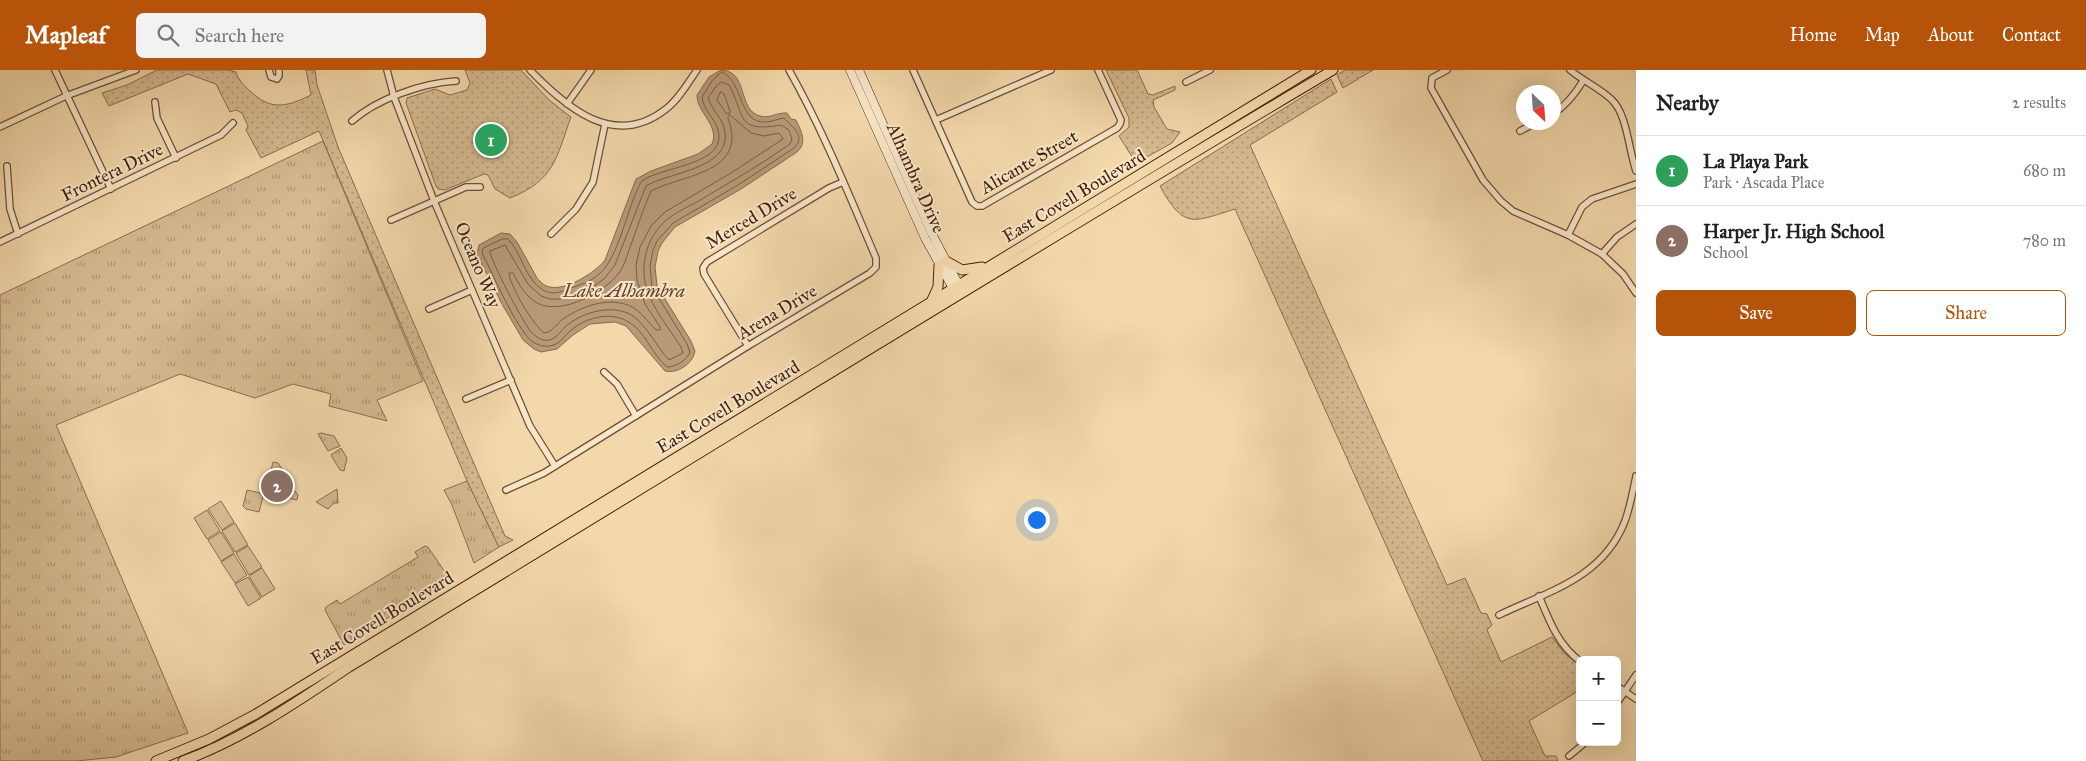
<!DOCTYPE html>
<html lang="en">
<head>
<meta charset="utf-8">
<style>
  body { margin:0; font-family:"IM FELL Great Primer",serif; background:#f2f2f2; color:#222 }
  .controls { position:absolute; right:15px; bottom:15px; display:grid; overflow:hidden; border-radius:8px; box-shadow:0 5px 20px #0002 }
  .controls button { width:45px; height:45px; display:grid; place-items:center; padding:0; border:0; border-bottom:1px solid #e0e0e0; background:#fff; color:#222; font:25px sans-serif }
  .compass { position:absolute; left:1516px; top:15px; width:45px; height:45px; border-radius:50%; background:#fff; box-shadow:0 5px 20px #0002; rotate:155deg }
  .you { position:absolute; left:1036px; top:449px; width:18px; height:18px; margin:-12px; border:4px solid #fff; border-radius:50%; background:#1a73e8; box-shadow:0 0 0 8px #1a73e833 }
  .badge { display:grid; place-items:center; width:32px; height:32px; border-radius:50%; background:#b45309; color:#fff; font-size:16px; font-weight:700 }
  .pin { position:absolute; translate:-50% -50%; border:2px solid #fff; box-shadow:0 1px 5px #0006 }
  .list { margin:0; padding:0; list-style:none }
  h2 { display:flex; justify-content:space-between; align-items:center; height:65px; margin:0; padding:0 20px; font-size:21px }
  h2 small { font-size:16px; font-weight:400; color:#767676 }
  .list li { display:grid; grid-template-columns:32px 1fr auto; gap:15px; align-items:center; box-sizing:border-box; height:70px; padding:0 20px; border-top:1px solid #e0e0e0 }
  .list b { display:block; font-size:19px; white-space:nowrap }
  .list p { margin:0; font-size:16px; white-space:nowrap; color:#767676 }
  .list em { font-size:16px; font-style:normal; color:#767676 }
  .actions { display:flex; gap:10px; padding:15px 20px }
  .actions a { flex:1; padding:11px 0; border:1px solid #b45309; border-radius:8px; text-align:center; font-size:18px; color:#b45309 }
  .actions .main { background:#b45309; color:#fff }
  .icon { flex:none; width:28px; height:28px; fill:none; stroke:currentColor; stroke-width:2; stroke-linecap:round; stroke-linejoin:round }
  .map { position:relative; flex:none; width:1636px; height:691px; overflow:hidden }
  header { display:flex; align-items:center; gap:30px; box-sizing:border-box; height:70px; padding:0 25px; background:#b45309; color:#fff }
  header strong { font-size:24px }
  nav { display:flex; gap:28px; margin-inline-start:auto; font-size:18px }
  .search { width:350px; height:45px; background:#f2f2f2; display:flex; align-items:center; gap:12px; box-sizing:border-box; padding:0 18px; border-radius:8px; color:#767676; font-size:19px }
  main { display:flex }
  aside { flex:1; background:#fff }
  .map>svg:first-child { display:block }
  .grass { fill:url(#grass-tufts); stroke:#8c6c50 }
  .park { fill:url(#park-dots); stroke:#8c6c50 }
  .pitch { fill:#d5b990; stroke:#8c6c50 }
  .water { fill:#b79976; stroke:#89694d }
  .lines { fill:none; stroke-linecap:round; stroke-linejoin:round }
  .shore { stroke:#7d5c42; stroke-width:1 }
  .street-casing { stroke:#6f4e36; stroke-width:8 }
  .secondary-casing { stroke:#43200f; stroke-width:9 }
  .primary-casing { stroke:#43200f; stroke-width:11 }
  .street { stroke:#f7e6c8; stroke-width:5.5 }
  .secondary { stroke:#f7e6c8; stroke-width:8 }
  .primary { stroke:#f3d8ab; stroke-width:9 }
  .labels { text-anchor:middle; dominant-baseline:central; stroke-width:4; stroke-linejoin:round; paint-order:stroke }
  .street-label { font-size:18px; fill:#43200f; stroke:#f7e6c8 }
  .water-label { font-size:19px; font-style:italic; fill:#66442e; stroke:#f7e6c8 }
</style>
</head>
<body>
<header>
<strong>Mapleaf</strong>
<div class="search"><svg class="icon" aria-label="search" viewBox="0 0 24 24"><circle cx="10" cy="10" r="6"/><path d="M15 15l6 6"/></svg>Search here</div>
<nav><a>Home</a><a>Map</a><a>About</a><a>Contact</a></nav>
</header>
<main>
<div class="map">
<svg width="1636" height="691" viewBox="0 0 1636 691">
  <defs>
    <pattern id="grass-tufts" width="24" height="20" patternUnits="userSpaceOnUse" patternTransform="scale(1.25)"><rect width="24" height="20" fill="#d5b990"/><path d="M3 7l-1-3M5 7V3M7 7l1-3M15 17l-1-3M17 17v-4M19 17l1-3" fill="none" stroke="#ae9674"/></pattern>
    <pattern id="park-dots" width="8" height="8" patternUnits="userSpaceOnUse" patternTransform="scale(1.25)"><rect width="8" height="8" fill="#d5b990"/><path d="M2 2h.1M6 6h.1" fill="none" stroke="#ae9674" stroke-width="1.8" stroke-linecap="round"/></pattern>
  </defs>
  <rect width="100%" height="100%" fill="#f3d8ab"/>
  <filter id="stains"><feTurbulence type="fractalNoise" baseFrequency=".004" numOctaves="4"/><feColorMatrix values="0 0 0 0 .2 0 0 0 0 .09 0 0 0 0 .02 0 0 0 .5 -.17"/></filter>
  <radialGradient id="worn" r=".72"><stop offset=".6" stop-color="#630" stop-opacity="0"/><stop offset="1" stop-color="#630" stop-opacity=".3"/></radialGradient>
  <!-- grass -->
  <g class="grass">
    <path d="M 323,71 L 423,311 L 377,330 L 387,351 L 329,336 L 331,324 L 293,314 L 255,328 L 180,304 L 56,355 L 188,663 L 116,687 L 76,691 L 0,691 L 0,225 Z"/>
    <path d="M 321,363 L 334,366 L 340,376 L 328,381 L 318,364 Z"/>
    <path d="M 341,378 L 347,388 L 344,401 L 340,400 L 331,385 Z"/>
    <path d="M 273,392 L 278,393 L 287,407 L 277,414 L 270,404 Z"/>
    <path d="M 287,411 L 298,425 L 297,430 L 284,427 L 278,417 Z"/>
    <path d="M 467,411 L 499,477 L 474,493 L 452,435 L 444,420 Z"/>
    <path d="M 337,419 L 338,433 L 334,433 L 328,439 L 316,432 Z"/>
    <path d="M 247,420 L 260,423 L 263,427 L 259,442 L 246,439 L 243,436 Z"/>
    <path d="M 425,476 L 428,477 L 451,511 L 444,513 L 344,575 L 325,540 L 326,537 L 337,530 L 340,534 L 418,487 L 415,482 Z"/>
  </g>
  <!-- park -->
  <g class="park">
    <path d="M 157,0 L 228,0 L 236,2 C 238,10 244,15 250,21 C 271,41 286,37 311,25 L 306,0 L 315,0 L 317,15 L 338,77 L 505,466 L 513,470 L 499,477 L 467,411 L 319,61 L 261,88 L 246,60 L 248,56 L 242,43 L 236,40 L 230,42 L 216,14 L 188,4 L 109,36 L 102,23 L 127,15 Z"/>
    <path d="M 465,0 L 521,0 L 549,30 L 571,47 C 556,88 555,110 510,128 L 495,119 L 488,105 L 484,104 L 445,120 L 438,119 L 436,116 L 406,33 L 407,28 L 435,19 L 450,25 L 467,20 L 470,13 Z"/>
    <path d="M 1106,0 L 1137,0 L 1148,24 L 1153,25 L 1175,16 L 1175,20 L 1153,30 L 1154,37 L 1167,59 L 1180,62 L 1172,73 L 1136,93 L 1119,66 L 1129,57 L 1129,48 Z"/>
    <path d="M 1345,0 L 1373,0 L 1343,18 L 1337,5 Z"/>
    <path d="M 1331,9 L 1337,22 L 1250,75 L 1447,515 L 1465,508 L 1481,543 L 1487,544 L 1492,555 L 1487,560 L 1501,592 L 1552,567 L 1564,583 L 1580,595 L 1580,616 L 1575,623 L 1529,651 L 1545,686 L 1556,686 L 1558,691 L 1483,691 L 1235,139 C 1193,152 1184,160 1160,116 Z"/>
  </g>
  <!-- pitch -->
  <g class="pitch">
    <path d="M 221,431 L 234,452 L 222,460 L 208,439 Z"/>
    <path d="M 207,440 L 220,461 L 207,469 L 194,448 Z"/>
    <path d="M 235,453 L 248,475 L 235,482 L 222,461 Z"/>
    <path d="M 221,462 L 234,483 L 221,491 L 208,470 Z"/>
    <path d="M 248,476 L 262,497 L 249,505 L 236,483 Z"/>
    <path d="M 234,484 L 247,505 L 235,513 L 221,492 Z"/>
    <path d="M 262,498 L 275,519 L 262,527 L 249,506 Z"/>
    <path d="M 248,507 L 261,528 L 248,536 L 235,514 Z"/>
  </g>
  <!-- water -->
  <path class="water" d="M 721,0 C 749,1 737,40 760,46 C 769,49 778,42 787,43 L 791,49 L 796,50 C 801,61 808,72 797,82 L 741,119 L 675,157 L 662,173 L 658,181 L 655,197 L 657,216 L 691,271 L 695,281 C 693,294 677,304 665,301 L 626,256 L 615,252 L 590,254 L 573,265 L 557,279 L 541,282 L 534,279 L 523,270 L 502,234 L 477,185 L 479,175 L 501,163 L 510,164 L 517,172 L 537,208 C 541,212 544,216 550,217 C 566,221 596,202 605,190 L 636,109 L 651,101 L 698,84 L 712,74 C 720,56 697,43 697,25 L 709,7 Z"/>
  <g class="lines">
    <!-- shore -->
    <g class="shore">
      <path d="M 722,2 C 744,12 738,53 765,52 C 771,52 778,49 784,48 C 791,56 807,66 794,78 L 738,115 L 673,153 L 657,171 L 653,180 L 650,196 L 652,217 L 687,274 L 690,282 C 687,290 676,297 667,297 C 652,285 645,260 627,251 C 609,241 585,248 570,261 C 565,265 562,271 556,274 C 545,279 533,275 526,265 C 508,241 496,210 482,183 L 483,178 L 502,169 L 508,169 C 521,182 524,205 539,217 C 549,226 560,223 571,218 C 580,215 590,212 598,205 C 619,189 627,137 641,112 C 657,97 722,96 719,65 C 718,50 703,41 702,27 L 712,11 Z"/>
      <path d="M 722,12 L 729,15 C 746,46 735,63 781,55 L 789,60 L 792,69 L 790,74 C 762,94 732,111 702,129 C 687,138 669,144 658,159 C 645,175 641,197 646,217 C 652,238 669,258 681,277 L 683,283 L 669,290 C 656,276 648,257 633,246 C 613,233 582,242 565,257 C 559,263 554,272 544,270 C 540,270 534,265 531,262 C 523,252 491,192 490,181 L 505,175 L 528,214 L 541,226 L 550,229 L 560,229 L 594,216 L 604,209 L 615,195 L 646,116 C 666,103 730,99 725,63 C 724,49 712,41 708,28 L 717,15 Z"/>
      <path d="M 721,22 L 724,24 L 730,41 L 729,44 L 726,43 L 717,30 Z"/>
      <path d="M 730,45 L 751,63 L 764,66 L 779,63 L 783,69 L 731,103 L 665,142 L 651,156 L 640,177 L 636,195 L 637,210 L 645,234 L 660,257 L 660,260 L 656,260 C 650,254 644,246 637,240 C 615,224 583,235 563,249 C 556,254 553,262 544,263 C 533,255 510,216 509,203 L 513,203 C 519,214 525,226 537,233 C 561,246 607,222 621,200 C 626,192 628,181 632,172 C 638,155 644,137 651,121 C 684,104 749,103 728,48 Z"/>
    </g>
    <defs>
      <g id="street">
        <path d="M 55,0 L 111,119"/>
        <path d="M 269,0 L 271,7 L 277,9 L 279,6 L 279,0"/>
        <path d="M 387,0 L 394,27 L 434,131 L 530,356 L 555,396"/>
        <path d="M 530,0 C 566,37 614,80 666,39 C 679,29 688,13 697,0"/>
        <path d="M 913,0 L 972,132 L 977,136 L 982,136 L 1117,58 L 1120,54 L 1121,50 L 1098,0"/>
        <path d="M 1447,0 L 1432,8 L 1431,18 L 1483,110 L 1501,131 L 1513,141 L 1568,165 L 1602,184 L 1623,204 L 1636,223"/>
        <path d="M 1570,0 C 1583,11 1600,18 1612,30 C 1627,44 1629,81 1636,101"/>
        <path d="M 1186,12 L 1210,0"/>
        <path d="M 155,32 L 157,48 L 176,88"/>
        <path d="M 567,34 L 591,0"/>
        <path d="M 1554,43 C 1567,35 1575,24 1583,11"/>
        <path d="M 936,50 L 1051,0"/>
        <path d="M 352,51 C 377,29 422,13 456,11"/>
        <path d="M 0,57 L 66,26 L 136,0"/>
        <path d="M 1520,61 L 1537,52"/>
        <path d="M 7,96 L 10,139 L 18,164"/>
        <path d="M 391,150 L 466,117 L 480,117"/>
        <path d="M 551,164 L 576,139 L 593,112 L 605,54"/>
        <path d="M 1568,165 L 1582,137 L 1592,129 L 1636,114"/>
        <path d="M 0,172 L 221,65 L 233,53"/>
        <path d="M 1602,184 L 1617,167 L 1636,154"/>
        <path d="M 429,239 L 472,220"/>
        <path d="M 748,276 L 704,204 L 703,198 L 707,192 L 829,118 L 843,112"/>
        <path d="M 604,302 L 617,314 L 636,346"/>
        <path d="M 466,329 L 511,310"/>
        <path d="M 506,420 L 544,403 L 748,276 L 870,203 L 876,197 L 876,188 C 849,125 823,60 789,0"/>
        <path d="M 1539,526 C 1549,550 1558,575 1580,591"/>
        <path d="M 1499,545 C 1549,521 1603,508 1625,451 C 1630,437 1633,421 1636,406"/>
        <path d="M 1617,616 L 1636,629"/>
        <path d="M 1617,633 L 1636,605"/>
        <path d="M 1569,686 L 1586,672"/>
      </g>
      <g id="secondary">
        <path d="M 850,0 L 925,168 L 955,222"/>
        <path d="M 859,0 L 932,164 L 961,219"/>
      </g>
      <g id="primary">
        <path d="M 946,191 L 962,200 L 982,197"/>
        <path d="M 932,230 L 938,217 L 939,195"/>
        <path d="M 156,691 L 209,669 L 256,644 L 1311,0"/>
        <path d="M 183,691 C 243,669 297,632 349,597 C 677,398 1003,195 1333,0"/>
      </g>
    </defs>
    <!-- street casing -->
    <use href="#street" class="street-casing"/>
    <!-- secondary casing -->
    <use href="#secondary" class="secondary-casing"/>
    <!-- primary casing -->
    <use href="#primary" class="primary-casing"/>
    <!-- street -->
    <use href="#street" class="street"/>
    <!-- secondary -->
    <use href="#secondary" class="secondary"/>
    <!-- primary -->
    <use href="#primary" class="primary"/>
  </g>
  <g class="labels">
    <!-- street labels -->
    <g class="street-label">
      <text transform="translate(1029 92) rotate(-30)">Alicante Street</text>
      <text transform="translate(112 102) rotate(-26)">Frontera Drive</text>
      <text transform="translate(916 108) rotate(66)">Alhambra Drive</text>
      <text transform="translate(1074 126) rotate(-31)">East Covell Boulevard</text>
      <text transform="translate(751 148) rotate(-31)">Merced Drive</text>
      <text transform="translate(478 195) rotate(67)">Oceano Way</text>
      <text transform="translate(777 242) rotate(-31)">Arena Drive</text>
      <text transform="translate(728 337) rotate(-31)">East Covell Boulevard</text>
      <text transform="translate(382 548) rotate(-31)">East Covell Boulevard</text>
    </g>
    <!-- water labels -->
    <g class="water-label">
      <text x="624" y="220">Lake Alhambra</text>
    </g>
  </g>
  <rect width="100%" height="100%" filter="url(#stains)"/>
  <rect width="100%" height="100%" fill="url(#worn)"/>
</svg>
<div class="controls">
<button>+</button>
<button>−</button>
</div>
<svg class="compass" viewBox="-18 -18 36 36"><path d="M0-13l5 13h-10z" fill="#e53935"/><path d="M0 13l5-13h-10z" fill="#767676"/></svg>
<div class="you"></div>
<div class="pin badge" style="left:491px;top:70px;background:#2e9e5b">1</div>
<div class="pin badge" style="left:277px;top:416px;background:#8d6e63">2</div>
</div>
<aside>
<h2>Nearby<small>2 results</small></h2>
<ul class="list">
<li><span class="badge" style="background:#2e9e5b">1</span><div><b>La Playa Park</b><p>Park · Ascada Place</p></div><em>680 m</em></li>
<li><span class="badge" style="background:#8d6e63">2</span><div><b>Harper Jr. High School</b><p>School</p></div><em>780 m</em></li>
</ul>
<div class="actions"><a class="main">Save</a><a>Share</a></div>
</aside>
</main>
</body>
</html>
